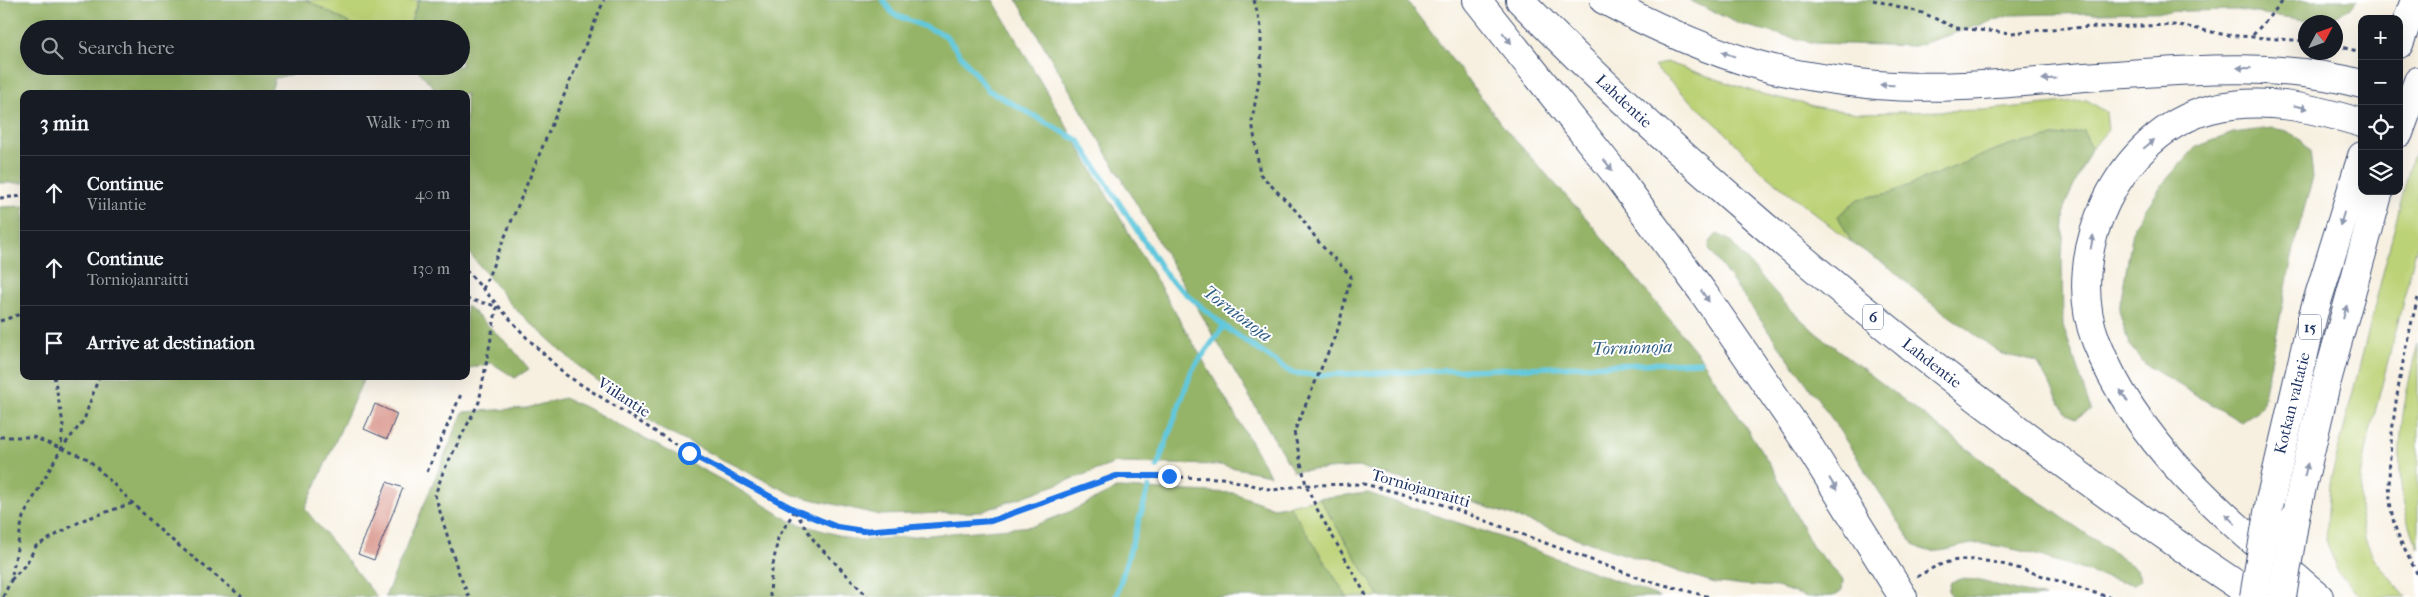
<!DOCTYPE html>
<html lang="en">
<head>
<meta charset="utf-8">
<style>
  body { margin:0; font-family:"IM FELL French Canon",serif; background:#242831; color:#f1f3f6 }
  .controls { position:absolute; right:15px; top:15px; display:grid; overflow:hidden; border-radius:10px; box-shadow:0 5px 20px #0002 }
  .controls button { width:45px; height:45px; display:grid; place-items:center; padding:0; border:0; border-bottom:1px solid #363941; background:#171b24; color:#f1f3f6; font:25px sans-serif }
  .compass { position:absolute; left:2298px; top:15px; width:45px; height:45px; border-radius:50%; background:#171b24; box-shadow:0 5px 20px #0002; rotate:49deg }
  .stop { position:absolute; width:15px; height:15px; margin:-11px; border:4px solid #1a73e8; border-radius:50%; background:#fff }
  .stop.end { background:#1a73e8; border-color:#fff; box-shadow:0 1px 5px #0008 }
  .list { margin:0; padding:0; list-style:none }
  h2 { display:flex; justify-content:space-between; align-items:center; height:65px; margin:0; padding:0 20px; font-size:21px }
  h2 small { font-size:16px; font-weight:400; color:#9ea1a6 }
  .list li { display:grid; grid-template-columns:32px 1fr auto; gap:15px; align-items:center; box-sizing:border-box; height:75px; padding:0 20px; border-top:1px solid #363941 }
  .list b { display:block; font-size:19px; white-space:nowrap }
  .list p { margin:0; font-size:16px; white-space:nowrap; color:#9ea1a6 }
  .list em { font-size:16px; font-style:normal; color:#9ea1a6 }
  .icon { flex:none; width:28px; height:28px; fill:none; stroke:currentColor; stroke-width:2; stroke-linecap:round; stroke-linejoin:round }
  .map { position:relative; flex:none; width:2418px; height:597px; overflow:hidden }
  .search { position:absolute; background:#171b24; box-shadow:0 5px 20px #0002; left:20px; top:20px; width:450px; height:55px; display:flex; align-items:center; gap:12px; box-sizing:border-box; padding:0 18px; border-radius:28px; color:#9ea1a6; font-size:19px }
  .panel { position:absolute; background:#171b24; box-shadow:0 5px 20px #0002; left:20px; top:90px; width:450px; height:290px; border-radius:10px }
  .map>svg:first-child { display:block }
  .green { fill:#bcd276; stroke:#6c806a }
  .forest { fill:#95b467; stroke:#587262 }
  .lines { fill:none; stroke-linecap:round; stroke-linejoin:round }
  .stream { stroke:#60c8dd; stroke-width:5.5 }
  .building { fill:#d9968c }
  .highway-casing { stroke:#3c4c72; stroke-width:30 }
  .path { stroke:#3c4c72; stroke-width:3; stroke-dasharray:4 4; stroke-linecap:butt }
  .highway { stroke:#fff; stroke-width:28 }
  .highway-bridge-casing { stroke:#3c4c72; stroke-width:30; stroke-linecap:butt }
  .highway-bridge { stroke:#fff; stroke-width:28 }
  .oneway { fill:#8d97ae }
  .route { stroke:#1a73e8; stroke-width:6 }
  .labels { text-anchor:middle; dominant-baseline:central; stroke-width:4; stroke-linejoin:round; paint-order:stroke }
  .shield { fill:#fff; stroke:#5f6d8e; stroke-width:1 }
  .shield-label { font-size:15px; font-weight:bold; fill:#1b2f5e }
  .street-label { font-size:16px; fill:#1b2f5e; stroke:#fff }
  .water-label { font-size:18px; font-style:italic; fill:#305d84; stroke:#fff }
</style>
</head>
<body>
<div class="map">
<svg width="2418" height="597" viewBox="0 0 2418 597">
  <rect width="100%" height="100%" fill="#fff"/>
  <filter id="ink" filterUnits="userSpaceOnUse"><feTurbulence type="fractalNoise" baseFrequency=".02" numOctaves="2"/><feDisplacementMap in="SourceGraphic" scale="10" xChannelSelector="R" yChannelSelector="G"/><feConvolveMatrix kernelMatrix="1 2 1 2 8 2 1 2 1" color-interpolation-filters="sRGB"/></filter>
  <filter id="wash" filterUnits="userSpaceOnUse"><feTurbulence type="fractalNoise" baseFrequency=".0096" numOctaves="4" result="noise"/><feDisplacementMap in="SourceGraphic" scale="20" xChannelSelector="R" yChannelSelector="G"/><feGaussianBlur stdDeviation="1.12" result="paint"/><feColorMatrix in="noise" values="0 0 0 0 0 0 0 0 0 0 0 0 0 0 0 0 0 1.4 0 .05"/><feComposite in="paint" operator="in"/></filter>
  <g filter="url(#wash)">
    <rect width="100%" height="100%" fill="#f7f0e0"/>
    <!-- green -->
    <g class="green">
      <path d="M 305,0 L 418,0 L 408,29 L 359,29 Z"/>
      <path d="M 1666,62 L 1758,93 L 1822,108 L 1859,113 L 1985,110 L 2087,100 L 2106,112 L 2108,130 L 2091,149 L 2084,131 L 2003,147 L 1890,193 L 1858,199 L 1838,216 L 1852,243 L 1760,170 L 1726,133 L 1654,67 Z"/>
      <path d="M 2418,141 L 2418,242 L 2370,432 L 2361,477 L 2360,509 L 2365,539 L 2374,558 L 2406,597 L 2362,597 L 2338,573 L 2326,540 L 2330,483 L 2408,174 Z"/>
      <path d="M 2418,344 L 2418,549 C 2388,484 2400,411 2418,344 Z"/>
      <path d="M 1319,498 L 1380,597 L 1347,597 L 1289,505 Z"/>
    </g>
    <!-- forest -->
    <g class="forest">
      <path d="M 0,0 L 307,0 L 360,29 L 29,29 L 29,66 L 327,66 L 275,78 L 270,94 L 24,94 L 24,183 L 0,183 Z"/>
      <path d="M 419,0 L 993,0 L 1270,475 L 1220,465 L 1116,463 L 981,512 L 880,515 L 794,495 L 659,428 L 576,364 L 513,307 L 466,249 L 466,94 L 437,94 L 437,91 L 414,66 L 461,66 L 461,29 L 408,29 Z"/>
      <path d="M 1017,0 L 1406,0 L 1507,131 L 1587,219 L 1699,355 L 1773,469 L 1812,546 L 1843,580 L 1842,590 L 1834,596 L 1807,597 L 1777,587 L 1715,583 L 1605,548 L 1423,485 L 1359,467 L 1293,471 Z"/>
      <path d="M 1689,0 L 2357,0 L 2351,8 L 2333,17 L 2304,20 L 2236,10 L 2011,15 L 1915,46 L 1814,43 L 1739,24 Z"/>
      <path d="M 2272,128 L 2287,131 L 2300,139 L 2310,152 L 2313,177 L 2296,238 L 2262,407 L 2241,422 L 2146,365 L 2129,345 L 2119,310 L 2134,226 L 2165,181 L 2196,147 L 2233,133 Z"/>
      <path d="M 2084,131 L 2091,149 L 2065,205 L 2062,257 L 2063,325 L 2091,410 L 2076,419 L 2066,413 L 2037,362 L 2002,354 L 1927,300 L 1889,267 L 1852,243 L 1838,216 L 1858,199 L 1890,193 L 2003,147 Z"/>
      <path d="M 24,206 L 24,376 L 365,376 L 305,509 L 377,597 L 0,597 L 0,207 Z"/>
      <path d="M 1717,234 L 1728,239 L 1788,307 L 1816,333 L 2007,479 L 2137,569 L 2141,580 L 2134,584 L 2121,582 C 2076,569 2030,549 1983,544 C 1959,541 1935,562 1913,544 L 1828,413 L 1709,249 L 1710,242 Z"/>
      <path d="M 466,305 L 511,347 L 529,369 L 515,378 L 492,363 L 466,369 Z"/>
      <path d="M 564,398 L 589,409 L 735,487 L 792,522 L 859,541 L 1033,526 L 1069,512 L 1118,488 L 1234,493 L 1274,508 L 1289,505 L 1347,597 L 385,597 L 463,412 L 527,408 Z"/>
      <path d="M 1368,493 L 1495,535 L 1660,597 L 1380,597 L 1319,498 Z"/>
      <path d="M 1961,579 L 1976,580 L 2045,597 L 1953,597 L 1948,591 L 1951,582 Z"/>
    </g>
    <g class="lines">
      <!-- stream -->
      <g class="stream">
        <path d="M 883,0 L 893,14 L 945,35 L 988,90 L 1079,141 L 1168,278 L 1224,326 L 1292,373 L 1317,375 L 1700,362"/>
        <path d="M 1157,467 L 1192,370 L 1224,326"/>
        <path d="M 1116,597 L 1149,487"/>
      </g>
    </g>
    <g id="blocks">
      <!-- building -->
      <g class="building">
        <path d="M 375,404 L 397,414 L 387,439 L 364,429 Z"/>
        <path d="M 387,482 L 403,488 L 374,560 L 358,554 Z"/>
      </g>
    </g>
  </g>
  <g filter="url(#ink)">
    <use href="#blocks" fill-opacity="0" stroke="#3c4c72" stroke-width="1"/>
    <g class="lines">
      <defs>
        <g id="highway">
          <path d="M 1477,0 L 1615,173 L 1702,291 L 1807,443 L 1903,597"/>
          <path d="M 1520,0 C 1592,74 1669,144 1747,211 C 1908,351 2078,479 2255,597"/>
          <path d="M 1604,0 C 1653,26 1705,50 1758,65 C 1796,76 1838,81 1877,85 C 1949,91 2027,81 2099,76 C 2187,70 2275,61 2362,84"/>
          <path d="M 2399,44 L 2415,0"/>
          <path d="M 2399,133 L 2418,81"/>
          <path d="M 2270,501 L 2313,315 L 2362,156"/>
          <path d="M 2295,517 L 2325,388 L 2379,191"/>
          <path d="M 2319,597 C 2234,525 2138,449 2096,341 C 2062,254 2119,133 2211,109 C 2263,96 2312,108 2362,123"/>
        </g>
      </defs>
      <!-- highway casing -->
      <use href="#highway" class="highway-casing"/>
      <!-- path -->
      <g class="path">
        <path d="M 1254,0 L 1261,27 L 1261,68 L 1252,121 L 1260,174 L 1298,213 L 1321,245 L 1351,276 L 1338,329 L 1294,432 L 1306,485 L 1317,509 L 1367,597"/>
        <path d="M 1873,0 L 1923,13 L 1956,28 L 2011,33 L 2062,28 L 2179,25 L 2226,35 L 2306,41"/>
        <path d="M 2253,35 L 2284,0"/>
        <path d="M 2336,46 L 2362,52"/>
        <path d="M 0,198 L 24,196"/>
        <path d="M 466,270 L 527,338 L 566,375 L 689,453 L 795,510 L 837,527 L 863,531 L 991,521 L 1116,476 L 1222,478 L 1273,490 L 1306,485 L 1364,484 L 1438,503 L 1642,579 L 1710,597"/>
        <path d="M 483,289 L 604,0"/>
        <path d="M 2418,298 C 2403,351 2379,471 2394,523 C 2399,541 2409,558 2418,575"/>
        <path d="M 466,299 L 497,306 L 479,402 L 443,472 L 435,495 L 458,571 L 469,597"/>
        <path d="M 0,321 L 24,313"/>
        <path d="M 54,376 L 63,423 L 61,448"/>
        <path d="M 0,437 L 33,437 L 88,459 L 162,532 L 242,597"/>
        <path d="M 427,472 L 462,392"/>
        <path d="M 795,511 L 815,542 L 868,597"/>
        <path d="M 1917,577 C 1930,569 1944,561 1960,560 C 2002,556 2067,587 2110,597"/>
        <path d="M 11,580 L 26,564 L 36,546 L 83,520 L 133,503"/>
        <path d="M 3,597 L 11,580 L 23,517 L 61,449 L 84,420 L 99,376"/>
        <path d="M 770,597 L 771,576 L 778,538 L 795,510"/>
      </g>
      <!-- highway -->
      <use href="#highway" class="highway"/>
      <defs>
        <g id="highway-bridge">
          <path d="M 2254,597 L 2270,501"/>
          <path d="M 2282,597 L 2295,517"/>
        </g>
      </defs>
      <!-- highway-bridge casing -->
      <use href="#highway-bridge" class="highway-bridge-casing"/>
      <!-- highway-bridge -->
      <use href="#highway-bridge" class="highway-bridge"/>
    </g>
    <!-- one-way arrows -->
    <defs><path id="oneway-solid" d="M-6-.8H1V-3.2L6.5 0L1 3.2V.8H-6Z" transform="scale(1.25)"/></defs>
    <g class="oneway">
      <use href="#oneway-solid" transform="translate(1507 38) rotate(51)"/>
      <use href="#oneway-solid" transform="translate(1728 54) rotate(-160)"/>
      <use href="#oneway-solid" transform="translate(2244 68) rotate(-179)"/>
      <use href="#oneway-solid" transform="translate(2049 79) rotate(176)"/>
      <use href="#oneway-solid" transform="translate(1887 85) rotate(-179)"/>
      <use href="#oneway-solid" transform="translate(2301 107) rotate(12)"/>
      <use href="#oneway-solid" transform="translate(2149 144) rotate(-40)"/>
      <use href="#oneway-solid" transform="translate(1608 165) rotate(51)"/>
      <use href="#oneway-solid" transform="translate(2342 219) rotate(107)"/>
      <use href="#oneway-solid" transform="translate(2092 242) rotate(-79)"/>
      <use href="#oneway-solid" transform="translate(1705 296) rotate(55)"/>
      <use href="#oneway-solid" transform="translate(2345 312) rotate(-75)"/>
      <use href="#oneway-solid" transform="translate(2124 396) rotate(-122)"/>
      <use href="#oneway-solid" transform="translate(2306 470) rotate(-77)"/>
      <use href="#oneway-solid" transform="translate(1833 484) rotate(58)"/>
      <use href="#oneway-solid" transform="translate(2230 519) rotate(-136)"/>
    </g>
  </g>
  <g class="lines" filter="url(#ink)">
    <!-- route -->
    <path class="route" d="M 689,453 L 795,510 L 837,527 L 863,531 L 991,521 L 1116,476 L 1169,476"/>
  </g>
  <g class="labels">
    <!-- shield labels -->
    <g class="shield">
      <rect x="1863" y="304.5" width="20" height="25" rx="4"/>
      <rect x="2299" y="314.5" width="22" height="25" rx="4"/>
    </g>
    <g class="shield-label">
      <text x="1873" y="317">6</text>
      <text x="2310" y="327">15</text>
    </g>
    <!-- street labels -->
    <g class="street-label">
      <text transform="translate(1624 101) rotate(43)">Lahdentie</text>
      <text transform="translate(1932 363) rotate(38)">Lahdentie</text>
      <text transform="translate(624 397) rotate(33)">Viilantie</text>
      <text transform="translate(2292 403) rotate(-76)">Kotkan valtatie</text>
      <text transform="translate(1421 488) rotate(16)">Torniojanraitti</text>
    </g>
    <!-- water labels -->
    <g class="water-label">
      <text transform="translate(1237 314) rotate(37)">Tornionoja</text>
      <text transform="translate(1632 348) rotate(-2)">Tornionoja</text>
    </g>
  </g>
</svg>
<div class="controls">
<button>+</button>
<button>−</button>
<button><svg class="icon" aria-label="locate" viewBox="0 0 24 24"><circle cx="12" cy="12" r="6"/><path d="M12 2v4M12 18v4M2 12h4M18 12h4"/></svg></button>
<button><svg class="icon" aria-label="layers" viewBox="0 0 24 24"><path d="M12 4l9 5-9 5-9-5zM3 14l9 5 9-5"/></svg></button>
</div>
<svg class="compass" viewBox="-18 -18 36 36"><path d="M0-13l5 13h-10z" fill="#e53935"/><path d="M0 13l5-13h-10z" fill="#9ea1a6"/></svg>
<div class="stop" style="left:689px;top:453px"></div>
<div class="stop end" style="left:1169px;top:476px"></div>
<div class="search"><svg class="icon" aria-label="search" viewBox="0 0 24 24"><circle cx="10" cy="10" r="6"/><path d="M15 15l6 6"/></svg>Search here</div>
<section class="panel">
<h2>3 min<small>Walk · 170 m</small></h2>
<ul class="list">
<li><svg class="icon" aria-label="ahead" viewBox="0 0 24 24"><path d="M12 20V5M6 11l6-6 6 6"/></svg><div><b>Continue</b><p>Viilantie</p></div><em>40 m</em></li>
<li><svg class="icon" aria-label="ahead" viewBox="0 0 24 24"><path d="M12 20V5M6 11l6-6 6 6"/></svg><div><b>Continue</b><p>Torniojanraitti</p></div><em>130 m</em></li>
<li><svg class="icon" aria-label="arrive" viewBox="0 0 24 24"><path d="M6 21V4h12l-3 4 3 4H6"/></svg><div><b>Arrive at destination</b></div></li>
</ul>
</section>
</div>
</body>
</html>
